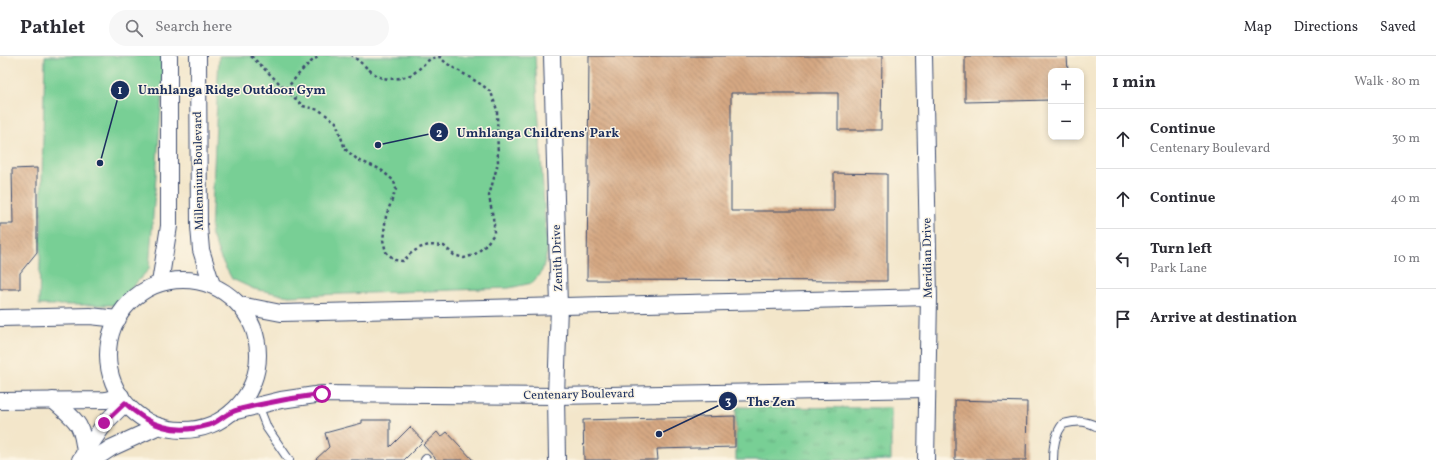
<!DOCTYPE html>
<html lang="en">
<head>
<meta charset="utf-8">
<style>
  body { margin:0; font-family:Vollkorn,serif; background:#f7f7f7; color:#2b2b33 }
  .controls { position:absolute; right:12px; top:12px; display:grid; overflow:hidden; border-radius:8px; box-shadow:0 2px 6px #0003 }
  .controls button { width:36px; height:36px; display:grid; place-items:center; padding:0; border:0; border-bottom:1px solid #e1e1e2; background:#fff; color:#2b2b33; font:20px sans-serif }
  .stop { position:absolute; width:12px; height:12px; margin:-9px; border:3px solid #b5179e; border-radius:50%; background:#fff }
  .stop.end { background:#b5179e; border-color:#fff; box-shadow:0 1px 4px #0008 }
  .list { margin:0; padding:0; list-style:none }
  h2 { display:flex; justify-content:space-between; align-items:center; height:52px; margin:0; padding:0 16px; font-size:17px }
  h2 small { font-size:13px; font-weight:400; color:#7c7c81 }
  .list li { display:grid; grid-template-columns:26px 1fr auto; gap:12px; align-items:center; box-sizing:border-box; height:60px; padding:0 16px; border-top:1px solid #e1e1e2 }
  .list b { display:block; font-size:15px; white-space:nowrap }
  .list p { margin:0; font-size:13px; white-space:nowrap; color:#7c7c81 }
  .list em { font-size:13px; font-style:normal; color:#7c7c81 }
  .icon { flex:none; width:22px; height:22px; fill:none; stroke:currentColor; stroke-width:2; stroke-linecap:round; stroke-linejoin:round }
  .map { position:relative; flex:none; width:1096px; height:404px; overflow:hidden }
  header { display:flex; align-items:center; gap:24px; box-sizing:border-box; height:56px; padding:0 20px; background:#fff; border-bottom:1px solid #e1e1e2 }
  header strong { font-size:19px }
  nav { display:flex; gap:22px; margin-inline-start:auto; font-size:14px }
  .search { width:280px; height:36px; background:#f7f7f7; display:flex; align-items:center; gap:10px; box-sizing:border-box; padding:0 14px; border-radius:22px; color:#7c7c81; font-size:15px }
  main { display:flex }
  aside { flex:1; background:#fff }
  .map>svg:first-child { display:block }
  .grass { fill:url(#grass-tufts); stroke:#4a7f7a }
  .park { fill:#78cf95; stroke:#4a7f7a }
  .building { fill:url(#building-back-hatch) }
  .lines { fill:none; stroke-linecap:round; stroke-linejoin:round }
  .lane-casing { stroke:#3b4a6e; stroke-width:10 }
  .street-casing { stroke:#3b4a6e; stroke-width:18 }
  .path { stroke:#3b4a6e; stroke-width:2.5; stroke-dasharray:3 3; stroke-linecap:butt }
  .lane { stroke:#fff; stroke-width:8 }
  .street { stroke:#fff; stroke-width:16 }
  .route { stroke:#b5179e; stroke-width:5 }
  .labels { text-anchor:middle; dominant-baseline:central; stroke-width:3; stroke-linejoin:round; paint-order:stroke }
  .street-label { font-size:12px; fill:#1b2f5e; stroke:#fcf5e5 }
  .leader { fill:none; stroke:#1b2f5e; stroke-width:1.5 }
  .callout-dot { fill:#1b2f5e; stroke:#fcf5e5; stroke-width:1.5 }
  .mark-label { font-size:12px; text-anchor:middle; font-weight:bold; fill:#fff }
  .callout-label { font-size:13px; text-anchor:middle; font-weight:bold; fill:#1b2f5e; stroke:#fcf5e5; stroke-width:3; stroke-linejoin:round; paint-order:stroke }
</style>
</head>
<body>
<header>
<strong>Pathlet</strong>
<div class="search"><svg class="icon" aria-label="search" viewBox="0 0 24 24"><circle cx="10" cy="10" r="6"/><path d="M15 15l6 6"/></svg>Search here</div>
<nav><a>Map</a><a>Directions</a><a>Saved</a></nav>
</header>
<main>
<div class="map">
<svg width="1096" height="404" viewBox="0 0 1096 404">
  <defs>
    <pattern id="grass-tufts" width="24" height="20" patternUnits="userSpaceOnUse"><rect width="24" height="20" fill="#78cf95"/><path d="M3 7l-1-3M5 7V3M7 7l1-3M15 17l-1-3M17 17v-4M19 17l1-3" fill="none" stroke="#62a87d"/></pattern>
    <pattern id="building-back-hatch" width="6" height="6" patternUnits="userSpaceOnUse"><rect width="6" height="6" fill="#d5a883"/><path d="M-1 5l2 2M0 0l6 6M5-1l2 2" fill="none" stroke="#ac896e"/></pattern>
  </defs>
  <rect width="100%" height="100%" fill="#fcf5e5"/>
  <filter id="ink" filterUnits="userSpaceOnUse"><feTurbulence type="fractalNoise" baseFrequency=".025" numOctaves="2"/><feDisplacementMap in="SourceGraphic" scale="8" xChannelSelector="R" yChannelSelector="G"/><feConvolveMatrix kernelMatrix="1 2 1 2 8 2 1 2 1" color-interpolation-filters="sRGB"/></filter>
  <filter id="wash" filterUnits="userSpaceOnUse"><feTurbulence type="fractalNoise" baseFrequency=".012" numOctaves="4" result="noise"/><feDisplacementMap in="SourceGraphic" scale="16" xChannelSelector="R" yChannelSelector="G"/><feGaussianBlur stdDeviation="0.9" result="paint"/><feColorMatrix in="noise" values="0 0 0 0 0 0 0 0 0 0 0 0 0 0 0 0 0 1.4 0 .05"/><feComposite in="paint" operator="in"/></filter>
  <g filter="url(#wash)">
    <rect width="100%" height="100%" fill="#f3e6ca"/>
    <!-- grass -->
    <path class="grass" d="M 736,351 L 891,352 L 891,404 L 736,404 Z"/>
    <!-- park -->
    <g class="park">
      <path d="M 45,0 L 165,0 L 149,213 L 116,249 L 39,249 Z"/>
      <path d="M 219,0 L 535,0 L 547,197 L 542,215 L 532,227 L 509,232 L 289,240 L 254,233 L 232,223 L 221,203 L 211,177 Z"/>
    </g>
    <g id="blocks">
      <!-- building -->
      <g class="building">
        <path d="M 589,0 L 882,0 L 881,74 L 838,74 L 838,37 L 731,37 L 731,155 L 834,155 L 834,117 L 887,118 L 887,225 L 587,224 Z"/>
        <path d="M 965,0 L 1067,0 L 1068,15 L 1051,15 L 1051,44 L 965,46 Z"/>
        <path d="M 37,112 L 37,196 L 20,217 L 20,233 L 0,233 L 0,168 L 13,168 L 12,113 Z"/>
        <path d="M 955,344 L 1027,346 L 1026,404 L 955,404 Z"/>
        <path d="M 735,360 L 735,391 L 657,393 L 658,404 L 584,404 L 583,364 Z"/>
        <path d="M 362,364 L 390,364 L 390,391 L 410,371 L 423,385 L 404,404 L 315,404 L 329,391 L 325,377 L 362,367 Z"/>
        <path d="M 437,376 L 441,381 L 447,376 L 473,404 L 437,404 L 423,389 Z"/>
      </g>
    </g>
  </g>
  <g filter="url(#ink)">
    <use href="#blocks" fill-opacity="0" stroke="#3b4a6e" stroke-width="1"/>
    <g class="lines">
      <defs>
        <g id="lane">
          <path d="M 258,349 L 267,372 L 289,404"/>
          <path d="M 425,404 L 426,403"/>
          <path d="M 1053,404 C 1053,391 1055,378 1063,368 C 1077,365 1083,364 1096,370"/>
        </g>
        <g id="street">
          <path d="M 198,0 L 199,171 L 201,194 L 212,229"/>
          <path d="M 552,0 L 559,250 L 556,340 L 557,404"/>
          <path d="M 924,0 L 929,241 L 926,404"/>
          <circle cx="183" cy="299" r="75"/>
          <path d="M 160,227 L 169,170 L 169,0"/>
          <path d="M 240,249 L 281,257 L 929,241"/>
          <path d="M 0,262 L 90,260 L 118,263"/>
          <path d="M 53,344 C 76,365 82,365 85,397"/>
          <path d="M 0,345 L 106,344 L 121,340"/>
          <path d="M 232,356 L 281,344 L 322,338 L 556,340 L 927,333"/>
          <path d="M 80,404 L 105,367 L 125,347"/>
          <path d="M 93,404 L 111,392 L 159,370"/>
        </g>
      </defs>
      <!-- lane casing -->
      <use href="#lane" class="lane-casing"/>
      <!-- street casing -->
      <use href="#street" class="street-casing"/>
      <!-- path -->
      <g class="path">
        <path d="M 251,0 L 303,50 L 319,54 L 336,66 L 345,93 L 358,104 L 380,113 L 394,125 L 396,133 L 386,160 L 383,184 L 386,196 L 395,204 L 403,205 L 410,198 L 419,192 L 429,189 L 444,190 L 454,199 L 464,202 L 474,199 L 485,190 L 494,178 L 494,167 L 489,140 L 498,107 L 497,54 L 491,36 L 482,29 L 446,7 L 440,1 C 427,1 424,10 414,17 C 407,22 391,24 383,22 C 373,20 361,5 352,0"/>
        <path d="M 286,33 C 296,22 306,7 320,0"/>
      </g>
      <!-- lane -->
      <use href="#lane" class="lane"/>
      <!-- street -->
      <use href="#street" class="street"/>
    </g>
  </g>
  <g class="lines" filter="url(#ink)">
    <!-- route -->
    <path class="route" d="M 104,367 L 125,347 C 150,371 175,379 209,369 C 217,367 224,359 232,356 C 239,353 246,352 253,350 C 276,345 299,341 322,338"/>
  </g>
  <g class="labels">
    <!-- street labels -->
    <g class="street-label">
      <text transform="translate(199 115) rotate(-91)">Millennium Boulevard</text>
      <text transform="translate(558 202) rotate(-92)">Zenith Drive</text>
      <text transform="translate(928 202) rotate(-91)">Meridian Drive</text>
      <text transform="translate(579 339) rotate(-1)">Centenary Boulevard</text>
    </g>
  </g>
  <!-- callouts -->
  <path class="leader" d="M100 107L120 34M378 89L439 76M659 378L728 345"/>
  <g class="callout-dot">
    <circle cx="100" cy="107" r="4"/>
    <circle cx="378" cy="89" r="4"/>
    <circle cx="659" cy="378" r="4"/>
    <circle cx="120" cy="34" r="10"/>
    <circle cx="439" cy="76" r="10"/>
    <circle cx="728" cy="345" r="10"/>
  </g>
  <g class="mark-label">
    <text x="120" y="38">1</text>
    <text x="439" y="81">2</text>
    <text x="728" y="349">3</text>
  </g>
  <g class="callout-label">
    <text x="232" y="38">Umhlanga Ridge Outdoor Gym</text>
    <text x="538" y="81">Umhlanga Childrens' Park</text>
    <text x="771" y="350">The Zen</text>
  </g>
</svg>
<div class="controls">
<button>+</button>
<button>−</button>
</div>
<div class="stop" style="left:322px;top:338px"></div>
<div class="stop end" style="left:104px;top:367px"></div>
</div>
<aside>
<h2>1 min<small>Walk · 80 m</small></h2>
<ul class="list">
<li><svg class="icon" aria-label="ahead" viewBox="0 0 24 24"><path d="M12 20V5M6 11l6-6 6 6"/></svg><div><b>Continue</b><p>Centenary Boulevard</p></div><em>30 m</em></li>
<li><svg class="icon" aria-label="ahead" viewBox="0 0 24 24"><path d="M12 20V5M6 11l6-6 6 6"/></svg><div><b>Continue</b></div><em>40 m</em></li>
<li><svg class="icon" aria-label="left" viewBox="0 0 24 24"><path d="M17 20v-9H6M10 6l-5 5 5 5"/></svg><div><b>Turn left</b><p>Park Lane</p></div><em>10 m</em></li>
<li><svg class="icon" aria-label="arrive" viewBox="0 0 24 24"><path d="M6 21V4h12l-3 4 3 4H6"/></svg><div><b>Arrive at destination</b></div></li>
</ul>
</aside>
</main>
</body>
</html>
